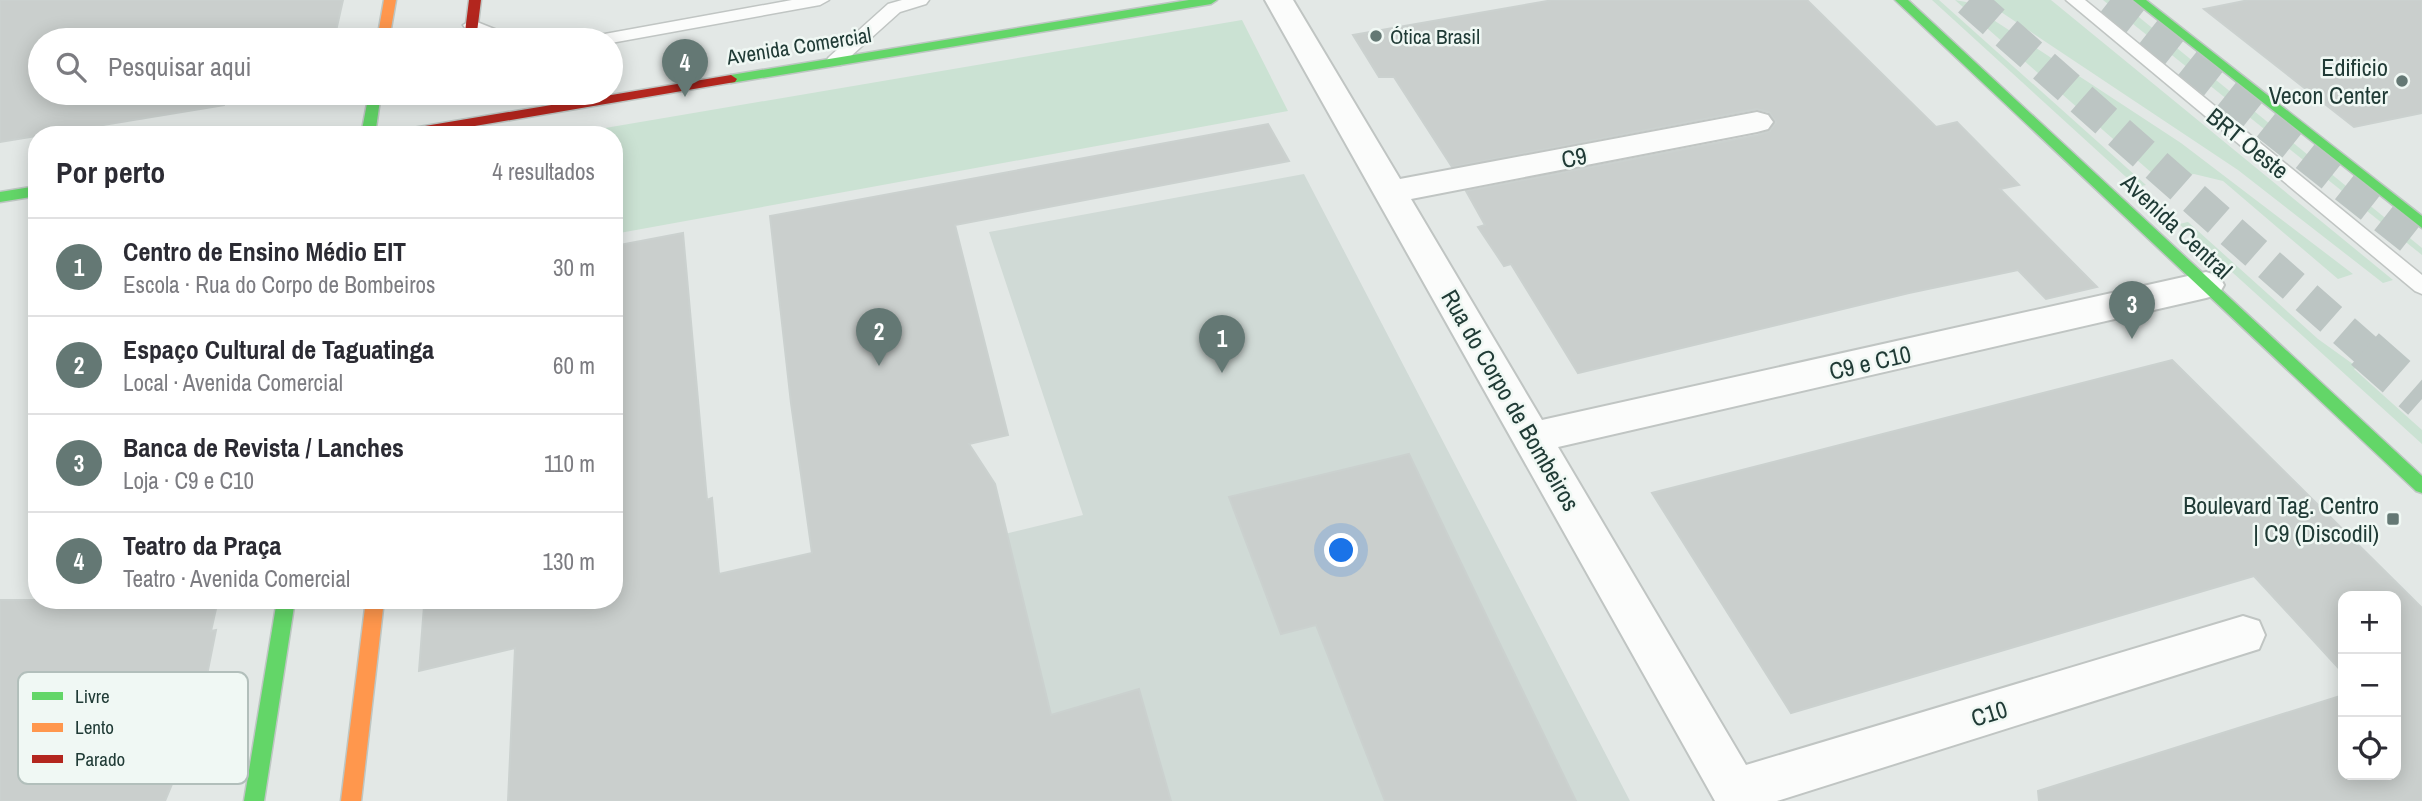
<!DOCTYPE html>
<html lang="pt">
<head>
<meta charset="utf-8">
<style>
  body { margin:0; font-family:"Archivo Narrow",sans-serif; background:#f7f7f7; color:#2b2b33 }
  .controls { position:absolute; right:21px; bottom:21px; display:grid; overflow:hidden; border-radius:14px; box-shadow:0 4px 18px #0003 }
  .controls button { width:63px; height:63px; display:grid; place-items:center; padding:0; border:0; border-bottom:2px solid #e1e1e2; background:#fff; color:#2b2b33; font:35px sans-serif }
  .you { position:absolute; left:1342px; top:551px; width:24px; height:24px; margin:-18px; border:5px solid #fff; border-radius:50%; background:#1a73e8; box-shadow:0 0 0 10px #1a73e833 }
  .badge { display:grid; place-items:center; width:46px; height:46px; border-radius:50%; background:#647874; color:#fff; font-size:23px; font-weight:700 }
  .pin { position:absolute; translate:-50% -58px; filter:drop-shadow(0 2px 4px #0008) }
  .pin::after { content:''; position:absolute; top:37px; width:24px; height:21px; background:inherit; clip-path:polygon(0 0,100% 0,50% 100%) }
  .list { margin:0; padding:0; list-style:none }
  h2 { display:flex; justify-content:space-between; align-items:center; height:91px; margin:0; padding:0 28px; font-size:30px }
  h2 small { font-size:23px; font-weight:400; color:#7c7c81 }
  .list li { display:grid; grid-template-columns:46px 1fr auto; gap:21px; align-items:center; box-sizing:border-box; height:98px; padding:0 28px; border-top:2px solid #e1e1e2 }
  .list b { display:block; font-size:26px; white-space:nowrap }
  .list p { margin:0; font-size:23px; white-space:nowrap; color:#7c7c81 }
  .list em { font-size:23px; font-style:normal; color:#7c7c81 }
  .icon { flex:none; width:38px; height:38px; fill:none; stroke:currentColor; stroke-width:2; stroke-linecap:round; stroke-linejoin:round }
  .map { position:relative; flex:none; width:2422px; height:801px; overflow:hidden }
  .search { position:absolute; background:#fff; box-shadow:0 4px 18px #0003; left:28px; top:28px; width:595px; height:77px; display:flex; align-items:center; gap:18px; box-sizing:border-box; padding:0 24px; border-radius:38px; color:#7c7c81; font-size:26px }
  .panel { position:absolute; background:#fff; box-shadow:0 4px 18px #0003; left:28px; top:126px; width:595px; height:483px; border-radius:28px }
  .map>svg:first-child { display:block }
  .built { fill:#d0dad6 }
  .green { fill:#cbe2d3 }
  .building { fill:#cacfcd; stroke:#cbd1cf; stroke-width:2 }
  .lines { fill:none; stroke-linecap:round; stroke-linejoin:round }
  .primary-tunnel-far1 { stroke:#bcc5c3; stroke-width:33; stroke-dasharray:33 17; stroke-linecap:butt }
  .primary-tunnel { stroke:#bcc5c3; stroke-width:42; stroke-dasharray:42 21; stroke-linecap:butt }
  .lane-casing { stroke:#c0c5c3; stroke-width:3 }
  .street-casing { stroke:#c0c5c3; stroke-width:4 }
  .fast-casing { stroke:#bec6c3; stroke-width:3 }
  .slow-casing { stroke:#bec6c3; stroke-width:3 }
  .jam-casing { stroke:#bec6c3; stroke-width:3 }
  .lane { fill:#fbfcfb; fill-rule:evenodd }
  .street { fill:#fbfcfb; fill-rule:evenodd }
  .fast { fill:#63d668; fill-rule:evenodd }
  .slow { fill:#ff974d; fill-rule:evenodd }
  .jam { fill:#b3261e; fill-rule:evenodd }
  .poi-dot { fill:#647874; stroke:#f0f8f4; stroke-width:2.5 }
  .labels { text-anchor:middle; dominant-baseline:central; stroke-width:5; stroke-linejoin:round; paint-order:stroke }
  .far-poi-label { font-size:21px; fill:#203b36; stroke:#f0f8f4; text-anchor:start }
  .far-street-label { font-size:21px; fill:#203b36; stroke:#f0f8f4 }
  .poi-label { font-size:24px; fill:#203b36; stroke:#f0f8f4; text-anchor:end }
  .street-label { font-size:24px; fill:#203b36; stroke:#f0f8f4 }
  .key { fill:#f0f8f4; stroke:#b2bfbb; stroke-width:2 }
  .key-label { font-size:19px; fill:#203b36 }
</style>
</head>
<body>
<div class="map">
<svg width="2422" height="801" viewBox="0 0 2422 801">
  <rect width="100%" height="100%" fill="#e3e8e6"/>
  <!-- built -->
  <path class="built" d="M 1304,174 L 1630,801 L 712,801 L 699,608 L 1083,515 L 989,232 Z"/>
  <!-- green -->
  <g class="green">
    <path d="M 1932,0 L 1939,0 L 2146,185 L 2137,187 Z"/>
    <path d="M 1955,0 L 1966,2 L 2181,143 L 2353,274 L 2338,279 L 2223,181 L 2194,174 L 2161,181 Z"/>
    <path d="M 1983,0 L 2051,0 L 2393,280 L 2383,283 L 2238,170 Z"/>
    <path d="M 2103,0 L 2118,0 L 2422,248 L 2422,255 Z"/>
    <path d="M 1242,20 L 1288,111 L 614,234 L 614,135 L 564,135 Z"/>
    <path d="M 2188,222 L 2318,339 L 2357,367 L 2354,369 L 2422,430 L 2422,444 L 2179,224 Z"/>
  </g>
  <!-- building -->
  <g class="building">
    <path d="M 0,0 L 343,0 L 334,40 L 40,40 L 40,93 L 229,93 L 224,105 L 0,142 Z"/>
    <path d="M 1553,0 L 1807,0 L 1936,127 L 1957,122 L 2019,185 L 2000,189 L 2097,287 L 2046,299 L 2018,270 L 1909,293 L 1578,373 L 1511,264 L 1504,266 L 1478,227 L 1485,225 L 1466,191 L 1758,135 L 1770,131 L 1776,122 L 1769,112 L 1757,109 L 1452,167 L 1394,77 L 1379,77 L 1353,35 Z"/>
    <path d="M 2249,0 L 2422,0 L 2422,113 L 2354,127 L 2204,9 Z"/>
    <path d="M 1268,124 L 1289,161 L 955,225 L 1008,435 L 969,444 L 995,484 L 1051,715 L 1139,689 L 1171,801 L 508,801 L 515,648 L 419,671 L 424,606 L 432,604 L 432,600 L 614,600 L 614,246 L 683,233 L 707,500 L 712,498 L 719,574 L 812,553 L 791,403 L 770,216 Z"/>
    <path d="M 2172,360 L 2422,608 L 2422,801 L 2039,801 L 2038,791 L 2343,695 L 2343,775 L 2396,775 L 2396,596 L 2343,596 L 2343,673 L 2254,576 L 1791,713 L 1652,493 Z"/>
    <path d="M 1409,454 L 1496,636 L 1576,801 L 1385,801 L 1316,625 L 1281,634 L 1229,497 Z"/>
    <path d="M 0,600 L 218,600 L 211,631 L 216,630 L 186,780 L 172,784 L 165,801 L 0,801 Z"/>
  </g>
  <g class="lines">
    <!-- primary-tunnel-far1 -->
    <g class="primary-tunnel-far1">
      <path d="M 1969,0 L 2367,351"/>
      <path d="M 2110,0 L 2422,247"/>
    </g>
    <!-- primary-tunnel -->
    <path class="primary-tunnel" d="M 2365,349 L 2422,399"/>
    <defs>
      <g id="lane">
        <path d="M 792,0 L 829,0 L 820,5 L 611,43 L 611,40 L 590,40 L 599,35 Z"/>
        <path d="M 902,0 L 929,0 L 926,4 L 900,12 L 841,65 L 829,65 L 826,61 L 829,57 L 888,4 Z"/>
        <path d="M 2066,0 L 2085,0 L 2422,275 L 2422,294 L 2415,291 Z"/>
        <path d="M 472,20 L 512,36 L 515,40 L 492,40 L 466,29 L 463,25 Z"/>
      </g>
      <path id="street" d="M 1265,0 L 1293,0 L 1400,179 L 1757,112 L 1768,115 L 1773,122 L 1768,129 L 1757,132 L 1411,199 L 1542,420 L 2206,272 L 2219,276 L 2224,285 L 2219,294 L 2206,298 L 1558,447 L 1746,765 L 2243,616 L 2259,621 L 2265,635 L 2259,649 L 1777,801 L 1715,801 Z"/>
      <g id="fast">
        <path d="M 1189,0 L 1217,0 L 1211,4 L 731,83 L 725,79 L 731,75 Z"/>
        <path d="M 1895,0 L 1908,0 L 2422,476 L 2422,493 L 2416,491 Z"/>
        <path d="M 2133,0 L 2146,0 L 2422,216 L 2422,228 Z"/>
        <path d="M 369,93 L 381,93 L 375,135 L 361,135 Z"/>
        <path d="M 37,186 L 37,196 L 0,202 L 0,192 Z"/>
        <path d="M 277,600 L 295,600 L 264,801 L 244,801 Z"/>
      </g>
      <g id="slow">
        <path d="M 384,0 L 396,0 L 389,40 L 377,40 Z"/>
        <path d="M 366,600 L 384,600 L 361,801 L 341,801 Z"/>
      </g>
      <g id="jam">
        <path d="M 469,0 L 481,0 L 476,40 L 464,40 Z"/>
        <path d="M 731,75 L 737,79 L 735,82 L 422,135 L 389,135 L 395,131 Z"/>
      </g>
    </defs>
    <!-- lane casing -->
    <use href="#lane" class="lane-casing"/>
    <!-- street casing -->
    <use href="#street" class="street-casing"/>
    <!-- fast casing -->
    <use href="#fast" class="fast-casing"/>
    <!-- slow casing -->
    <use href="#slow" class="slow-casing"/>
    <!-- jam casing -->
    <use href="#jam" class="jam-casing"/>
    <!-- lane -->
    <use href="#lane" class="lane"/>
    <!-- street -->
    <use href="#street" class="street"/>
    <!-- fast -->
    <use href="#fast" class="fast"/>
    <!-- slow -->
    <use href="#slow" class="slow"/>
    <!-- jam -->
    <use href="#jam" class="jam"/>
  </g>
  <!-- markers -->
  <g class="poi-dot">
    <circle cx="1376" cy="36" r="7"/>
    <circle cx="2402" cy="81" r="7"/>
    <rect x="2386" y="512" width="14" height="14" rx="3.5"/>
  </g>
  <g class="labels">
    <!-- far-poi labels -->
    <g class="far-poi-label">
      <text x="1390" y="36">Ótica Brasil</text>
    </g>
    <!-- far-street labels -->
    <g class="far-street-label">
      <text transform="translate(799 46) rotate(-9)">Avenida Comercial</text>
    </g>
    <!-- poi labels -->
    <g class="poi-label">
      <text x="2388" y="67">Edificio<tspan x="2388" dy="28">Vecon Center</tspan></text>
      <text x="2379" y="505">Boulevard Tag. Centro<tspan x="2379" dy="28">| C9 (Discodil)</tspan></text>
    </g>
    <!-- street labels -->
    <g class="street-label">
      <text transform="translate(2248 143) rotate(39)">BRT Oeste</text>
      <text transform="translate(1574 157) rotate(-11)">C9</text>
      <text transform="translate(2177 226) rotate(43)">Avenida Central</text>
      <text transform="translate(1870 362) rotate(-13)">C9 e C10</text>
      <text transform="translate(1511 400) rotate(60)">Rua do Corpo de Bombeiros</text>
      <text transform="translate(1989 713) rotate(-17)">C10</text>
    </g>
  </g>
  <!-- legend -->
  <rect x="18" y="672" width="230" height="112" rx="10" class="key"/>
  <rect x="32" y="692" width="31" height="8" fill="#63d668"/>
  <rect x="32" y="723" width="31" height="9" fill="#ff974d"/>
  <rect x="32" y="755" width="31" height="8" fill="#b3261e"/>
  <g class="key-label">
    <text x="75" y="703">Livre</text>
    <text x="75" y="734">Lento</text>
    <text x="75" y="766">Parado</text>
  </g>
</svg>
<div class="controls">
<button>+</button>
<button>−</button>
<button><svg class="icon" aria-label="locate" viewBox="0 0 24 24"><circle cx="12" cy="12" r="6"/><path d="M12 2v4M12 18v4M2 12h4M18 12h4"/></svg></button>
</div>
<div class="you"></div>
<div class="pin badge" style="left:1222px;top:373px">1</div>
<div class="pin badge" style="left:879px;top:366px">2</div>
<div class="pin badge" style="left:2132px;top:339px">3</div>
<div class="pin badge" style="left:685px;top:97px">4</div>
<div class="search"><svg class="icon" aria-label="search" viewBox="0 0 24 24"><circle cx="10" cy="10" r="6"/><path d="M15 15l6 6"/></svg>Pesquisar aqui</div>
<section class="panel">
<h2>Por perto<small>4 resultados</small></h2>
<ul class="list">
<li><span class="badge">1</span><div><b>Centro de Ensino Médio EIT</b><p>Escola · Rua do Corpo de Bombeiros</p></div><em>30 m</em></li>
<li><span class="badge">2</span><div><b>Espaço Cultural de Taguatinga</b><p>Local · Avenida Comercial</p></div><em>60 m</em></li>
<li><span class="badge">3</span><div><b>Banca de Revista / Lanches</b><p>Loja · C9 e C10</p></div><em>110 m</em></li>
<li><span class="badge">4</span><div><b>Teatro da Praça</b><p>Teatro · Avenida Comercial</p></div><em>130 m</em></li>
</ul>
</section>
</div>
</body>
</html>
